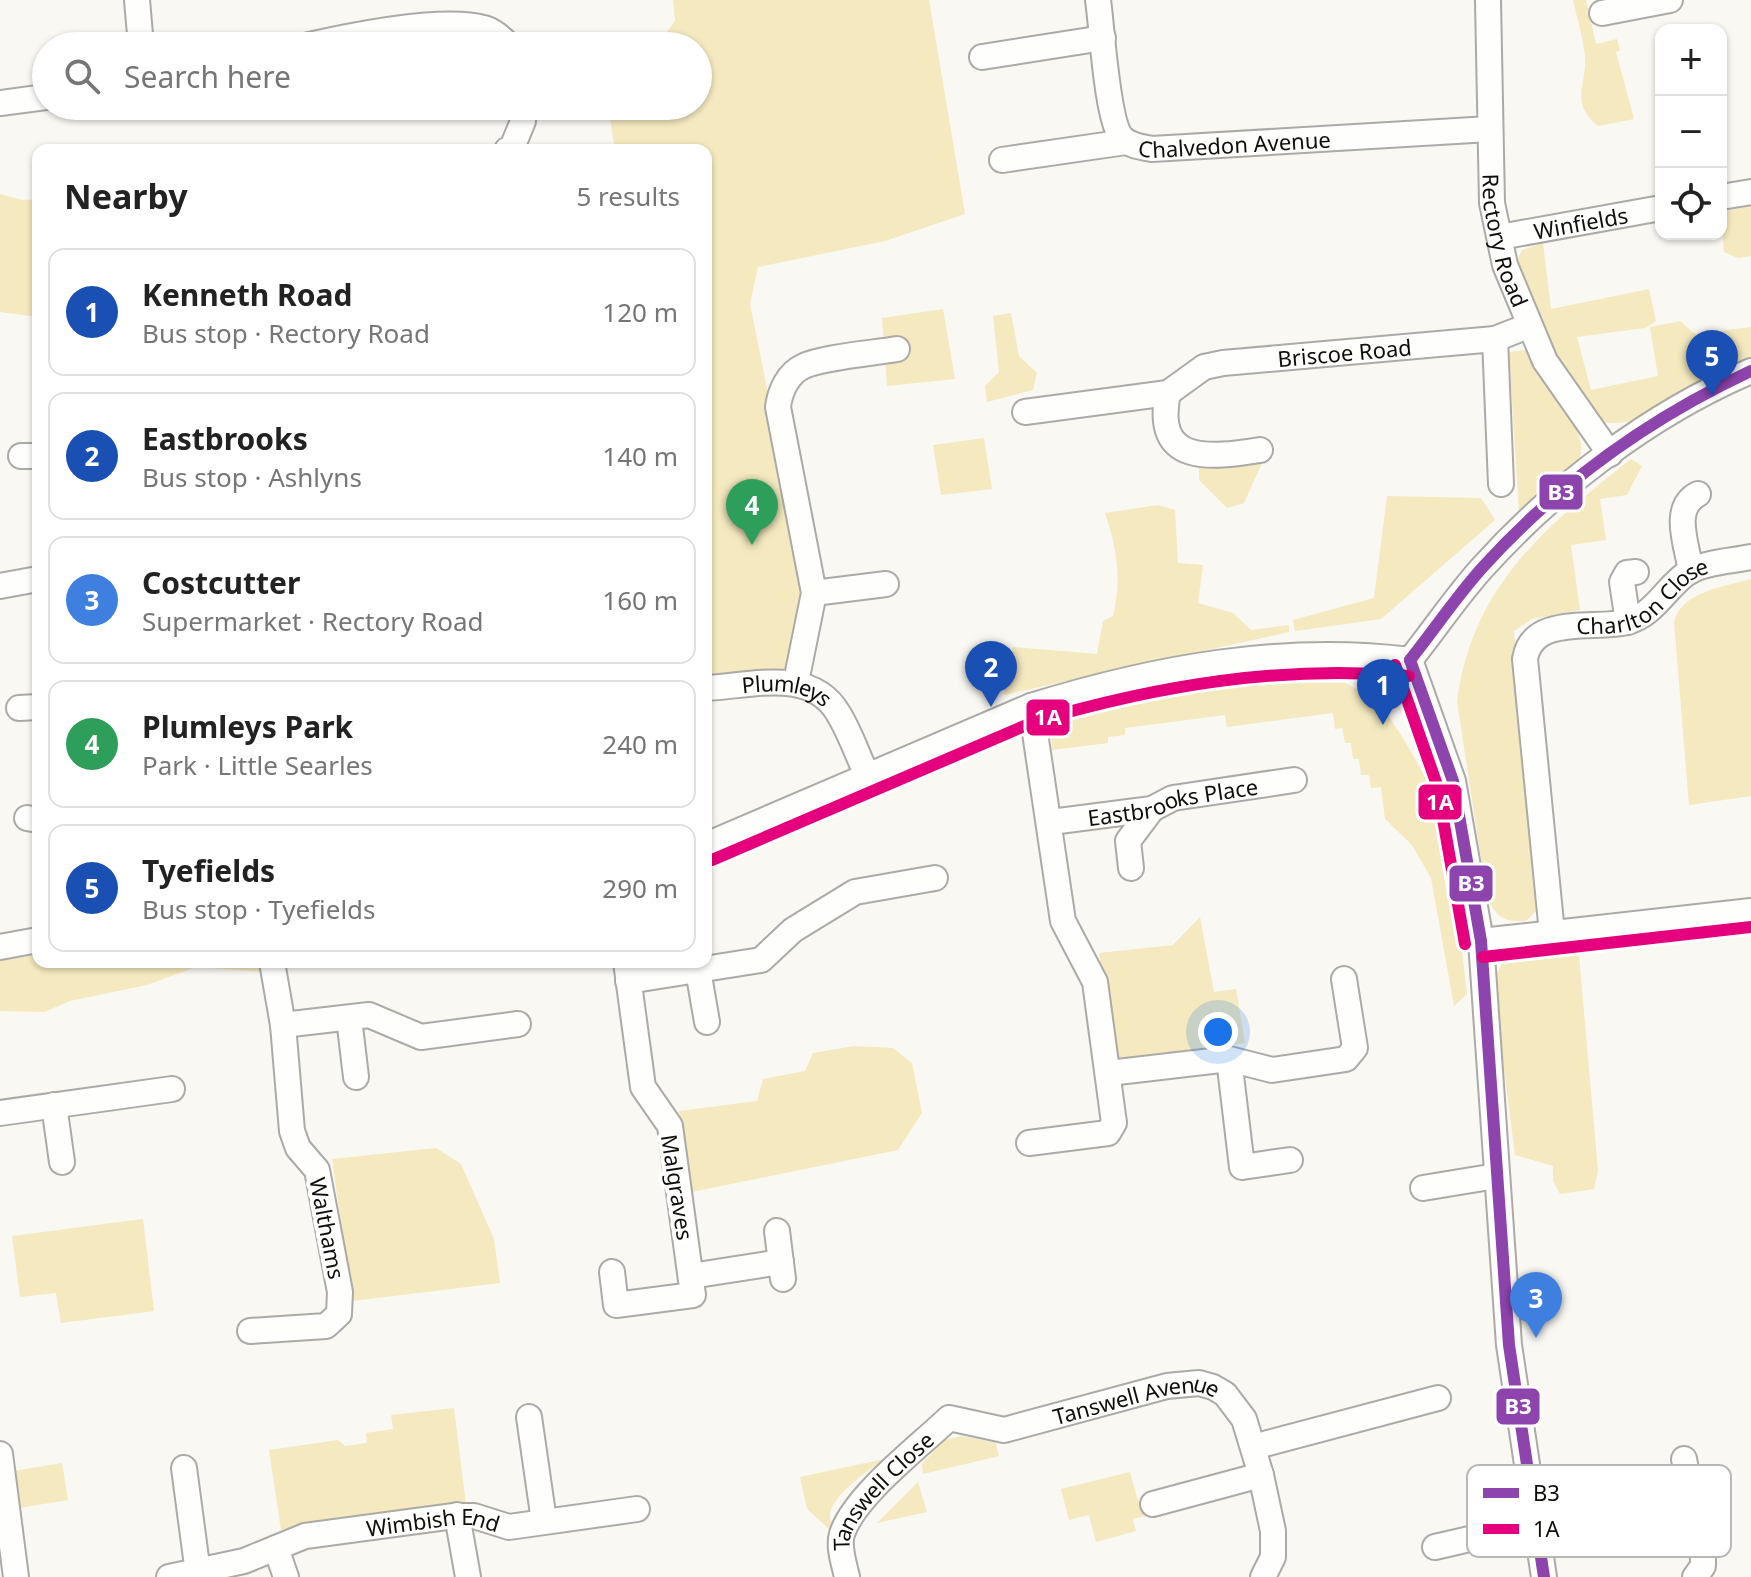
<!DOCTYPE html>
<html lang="en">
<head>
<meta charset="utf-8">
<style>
  body { margin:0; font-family:"Noto Sans",sans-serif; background:#f2f2f2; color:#222 }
  .controls { position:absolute; right:24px; top:24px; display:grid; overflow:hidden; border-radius:16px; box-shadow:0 2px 6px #0004 }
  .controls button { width:72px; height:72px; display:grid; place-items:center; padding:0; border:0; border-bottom:2px solid #e0e0e0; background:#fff; color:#222; font:40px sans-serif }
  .you { position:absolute; left:1218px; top:1032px; width:28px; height:28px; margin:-20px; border:6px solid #fff; border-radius:50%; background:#1a73e8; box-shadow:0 0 0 12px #1a73e833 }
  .badge { display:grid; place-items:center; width:52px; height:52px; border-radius:50%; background:#b45309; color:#fff; font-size:26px; font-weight:700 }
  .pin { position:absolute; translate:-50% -66px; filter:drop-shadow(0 2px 4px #0008) }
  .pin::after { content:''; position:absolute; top:42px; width:28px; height:24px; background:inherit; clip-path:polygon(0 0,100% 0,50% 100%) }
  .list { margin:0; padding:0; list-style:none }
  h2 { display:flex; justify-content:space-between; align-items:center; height:104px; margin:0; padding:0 32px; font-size:34px }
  h2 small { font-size:26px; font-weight:400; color:#767676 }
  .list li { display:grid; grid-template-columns:52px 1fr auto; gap:24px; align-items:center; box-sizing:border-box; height:128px; margin:0 16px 16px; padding:0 16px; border:2px solid #e0e0e0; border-radius:16px }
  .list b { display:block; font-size:30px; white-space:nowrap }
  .list p { margin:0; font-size:26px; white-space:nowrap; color:#767676 }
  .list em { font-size:26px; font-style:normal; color:#767676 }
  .icon { flex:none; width:44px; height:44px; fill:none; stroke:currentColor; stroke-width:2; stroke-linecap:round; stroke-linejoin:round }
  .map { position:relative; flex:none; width:1751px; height:1577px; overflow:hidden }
  .search { position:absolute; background:#fff; box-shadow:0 2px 6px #0004; left:32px; top:32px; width:680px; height:88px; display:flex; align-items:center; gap:20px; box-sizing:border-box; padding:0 28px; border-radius:44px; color:#767676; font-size:30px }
  .panel { position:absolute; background:#fff; box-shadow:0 2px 6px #0004; left:32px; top:144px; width:680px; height:824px; border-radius:16px }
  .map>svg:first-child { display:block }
  .green { fill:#f4e9bf }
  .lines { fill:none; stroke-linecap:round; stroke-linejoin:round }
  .minor-casing { stroke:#abaaa7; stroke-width:28 }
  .minor { stroke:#fefefd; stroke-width:24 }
  .bus-1-casing { stroke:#fff; stroke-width:18 }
  .bus-2-casing { stroke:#fff; stroke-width:18 }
  .bus-1 { stroke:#8e44ad; stroke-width:12 }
  .bus-2 { stroke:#e5007d; stroke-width:12 }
  .labels { text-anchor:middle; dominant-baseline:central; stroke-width:8; stroke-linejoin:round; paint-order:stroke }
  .street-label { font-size:22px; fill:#0f0e0b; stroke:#fff }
  .key { fill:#fff; stroke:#b7b7b6; stroke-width:2 }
  .key-label { font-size:22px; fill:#0f0e0b }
  .line-badge { stroke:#fff; stroke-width:3 }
  .badge-label { font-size:22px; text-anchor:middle; font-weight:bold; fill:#fff }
</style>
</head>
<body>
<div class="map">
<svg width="1751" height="1577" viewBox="0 0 1751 1577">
  <rect width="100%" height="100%" fill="#f9f8f3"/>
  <!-- green -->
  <g class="green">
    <path d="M 673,0 L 929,0 L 965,214 L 885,241 L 758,267 L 750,304 L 809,598 L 794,677 L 706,678 L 706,150 L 615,150 L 608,106 L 698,106 L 698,46 L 618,46 L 662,39 L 675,21 Z"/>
    <path d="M 1573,0 L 1586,0 L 1596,44 L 1617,39 L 1620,50 L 1616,52 L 1634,119 L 1598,126 C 1569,102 1587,86 1585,56 C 1583,38 1577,18 1573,0 Z"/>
    <path d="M 0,194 L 22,200 L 38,199 L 38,317 L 0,312 Z"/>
    <path d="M 1751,206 L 1751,256 L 1738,258 L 1724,252 L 1721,212 Z"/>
    <path d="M 1543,243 L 1551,309 L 1649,289 L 1656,321 L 1645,328 L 1577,337 L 1591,390 L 1658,376 L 1650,327 L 1680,321 L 1695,334 L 1751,327 L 1751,360 C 1716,379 1643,431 1604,422 L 1560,368 L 1515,265 L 1522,250 Z"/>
    <path d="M 943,309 L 955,379 L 887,386 L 882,318 Z"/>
    <path d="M 1011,313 L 1019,356 L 1037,373 L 1033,390 L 987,402 L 985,386 L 999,372 L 993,316 Z"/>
    <path d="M 1525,350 C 1541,374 1599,437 1576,464 C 1561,483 1537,498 1519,514 L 1509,352 Z"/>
    <path d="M 984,438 L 992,489 L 941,495 L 933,445 Z"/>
    <path d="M 1266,454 L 1244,503 L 1227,508 L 1199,480 L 1199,463 Z"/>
    <path d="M 1631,459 L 1642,466 L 1627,495 L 1600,499 L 1606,540 L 1571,545 L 1580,610 L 1532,619 L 1514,631 L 1537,910 L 1526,921 C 1505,923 1495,916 1487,897 L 1457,702 C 1472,586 1545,527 1631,459 Z"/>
    <path d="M 1387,496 L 1481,498 L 1495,520 L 1381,619 L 1295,631 L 1293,620 L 1374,598 Z"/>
    <path d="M 1158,505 L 1175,510 L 1178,563 L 1203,565 L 1198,603 L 1233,613 L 1251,630 L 1289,625 L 1289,632 L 1004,695 L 1013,647 L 1097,654 L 1103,621 L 1113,616 C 1122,580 1117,548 1105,513 Z"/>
    <path d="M 1751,579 L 1751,796 L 1689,805 L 1674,622 C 1682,591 1724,587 1751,579 Z"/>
    <path d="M 1289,682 L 1345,683 L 1377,699 L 1403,738 L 1436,796 L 1450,847 L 1467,994 L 1454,1006 L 1431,878 L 1412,845 L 1385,819 L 1381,787 L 1371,788 L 1369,775 L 1361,775 L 1359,759 L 1353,759 L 1351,743 L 1345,743 L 1342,728 L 1335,729 L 1333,713 L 1227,727 L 1225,715 L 1125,728 L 1125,735 L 1108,737 L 1108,743 L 1052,750 L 1051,725 C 1117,683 1212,684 1289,682 Z"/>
    <path d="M 1200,917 L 1214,992 L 1236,989 L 1245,1043 L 1117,1061 L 1099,953 L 1173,945 Z"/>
    <path d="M 1578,944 L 1598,1171 L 1594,1189 L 1560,1194 L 1553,1181 L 1553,1166 L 1515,1155 L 1493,983 L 1506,954 Z"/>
    <path d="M 38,955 L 38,962 L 264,962 L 266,972 L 196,967 L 147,985 L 70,1001 L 44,1012 L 0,1011 L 0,960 Z"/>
    <path d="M 854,1046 L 893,1048 L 912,1063 L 922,1113 L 898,1150 L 692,1192 L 679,1111 L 757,1101 L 763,1079 L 805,1071 L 813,1053 Z"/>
    <path d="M 436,1148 L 461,1164 L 494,1239 L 500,1283 L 352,1301 L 332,1159 Z"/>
    <path d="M 143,1219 L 154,1311 L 61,1323 L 56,1293 L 20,1297 L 12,1236 Z"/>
    <path d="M 454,1408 L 466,1505 L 281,1530 L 269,1450 L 338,1440 L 345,1446 L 367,1443 L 366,1433 L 393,1429 L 391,1415 Z"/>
    <path d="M 962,1436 L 996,1443 L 999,1456 L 923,1474 L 922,1464 L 944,1440 Z"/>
    <path d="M 884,1459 C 868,1471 817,1504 833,1525 L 830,1530 L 807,1509 L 800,1477 Z"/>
    <path d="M 62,1463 L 68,1500 L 19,1508 L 13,1471 Z"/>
    <path d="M 1130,1472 L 1138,1501 L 1146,1504 L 1149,1515 L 1133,1519 L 1136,1531 L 1096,1542 L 1089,1515 L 1069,1520 L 1061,1489 Z"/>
    <path d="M 918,1482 L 927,1512 L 877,1523 Z"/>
  </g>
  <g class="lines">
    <defs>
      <g id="minor">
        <path d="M 137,0 L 141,46"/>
        <path id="s1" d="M 1098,0 C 1102,27 1107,122 1122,138 C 1130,146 1142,147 1152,149 L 1490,129"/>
        <path id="s2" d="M 1488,0 L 1492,203 L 1505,265 L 1545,361 L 1610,454"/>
        <path d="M 1602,13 L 1670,0"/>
        <path d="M 305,46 C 349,36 442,17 484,28 C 494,31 502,38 509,46"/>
        <path d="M 982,57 L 1103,38"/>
        <path d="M 0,103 L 46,97"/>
        <path d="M 507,150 L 512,148 L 523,121 L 524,106"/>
        <path d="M 1002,160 L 1126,142"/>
        <path d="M 1721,197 L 1751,192"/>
        <path id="s3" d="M 1500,237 L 1661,208"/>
        <path d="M 1495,339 L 1501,484"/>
        <path d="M 1025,412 L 1168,393"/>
        <path id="s4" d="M 1260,450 C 1210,458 1153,465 1168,393 L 1204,367 L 1223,363 L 1495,339 L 1528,326"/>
        <path d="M 21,456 L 38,456"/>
        <path d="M 1691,571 C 1687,545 1671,508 1698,494"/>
        <path d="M 0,586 L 38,579"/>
        <path d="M 814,593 L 886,584"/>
        <path d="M 1628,622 L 1622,582 L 1627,573 L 1636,572"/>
        <path d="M 1410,660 L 1453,781 L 1481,941 L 1509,1345 L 1544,1577"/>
        <path d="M 1410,660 C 1434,630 1456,597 1482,568 C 1555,487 1650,414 1751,371"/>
        <path d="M 796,682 L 814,593 L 778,407 C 780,391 788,373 804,366 C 823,357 874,353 897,349"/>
        <path id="s5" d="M 706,688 C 750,686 811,667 838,713 C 850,732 857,754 867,775"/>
        <path d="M 19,708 L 38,707"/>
        <path d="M 27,818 L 38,820"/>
        <path id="s6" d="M 1051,822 L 1152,809 L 1173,798 L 1294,780"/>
        <path d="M 706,845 L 1031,706 C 1154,668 1282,644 1410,660"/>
        <path d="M 1131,868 L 1128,841 L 1152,809"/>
        <path id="s7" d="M 1552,933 L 1525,659 C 1532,614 1595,630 1627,622 C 1655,615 1667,585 1690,571 C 1706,562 1733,561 1751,557"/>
        <path d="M 1481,941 L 1751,911"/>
        <path d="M 0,947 L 38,940"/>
        <path d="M 698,970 L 707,1022"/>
        <path d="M 628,981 L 761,960 L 793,930 L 855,892 L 935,878"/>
        <path d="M 349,1018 L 356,1077"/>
        <path d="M 283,1025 L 369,1015 L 421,1037 L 518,1024"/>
        <path d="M 1229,1059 L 1242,1167 L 1290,1160"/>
        <path d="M 1109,1073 L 1229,1059 L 1272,1070 L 1346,1059 L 1355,1048 L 1344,979"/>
        <path d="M 54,1105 L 62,1162"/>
        <path d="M 0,1113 L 172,1089"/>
        <path d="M 1029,1143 L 1108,1133 L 1114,1123 L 1095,982 L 1063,921 L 1031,706"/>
        <path d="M 1423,1188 L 1496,1176"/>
        <path d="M 777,1231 L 783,1279"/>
        <path d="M 612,1272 L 616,1305 L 693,1295 L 670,1126 L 643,1087 L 626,962"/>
        <path d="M 691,1276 L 781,1262"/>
        <path d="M 250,1331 L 326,1326 L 339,1314 L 340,1292 L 317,1170 L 298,1148 L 292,1131 L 283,1025 L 272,962"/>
        <path d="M 529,1417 L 544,1521"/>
        <path d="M 1253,1447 L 1438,1398"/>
        <path d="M 0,1454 L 16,1577"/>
        <path d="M 1684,1459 L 1703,1558 L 1703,1566 L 1695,1577"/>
        <path d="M 184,1468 L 198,1573"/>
        <path d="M 1153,1504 L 1261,1475"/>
        <path d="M 457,1515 L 468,1577"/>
        <path d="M 1435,1547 L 1534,1524"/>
        <path d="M 276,1548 L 286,1577"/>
        <path id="s8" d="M 169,1577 L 244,1561 L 305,1536 L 454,1516 L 474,1516 L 509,1527 L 637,1509"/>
        <path id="s9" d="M 847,1577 C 844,1563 838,1547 842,1534 C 854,1496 920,1446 949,1418 L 1004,1430 L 1167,1386 L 1199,1383 L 1213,1387 L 1225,1394 L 1244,1419 L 1261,1475 L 1273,1531 L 1273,1557 L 1263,1577"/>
      </g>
    </defs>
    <!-- minor casing -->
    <use href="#minor" class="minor-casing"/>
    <!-- minor -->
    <use href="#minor" class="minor"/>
    <defs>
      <g id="bus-1">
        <path d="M 1410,660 L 1453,781 L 1481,941 L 1509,1345 L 1544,1577"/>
        <path d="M 1410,660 C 1434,630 1456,597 1482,568 C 1558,484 1648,419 1751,371"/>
      </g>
      <g id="bus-2">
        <path d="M 1395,665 L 1437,785 L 1465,944"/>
        <path d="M 712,860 L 1036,721 C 1160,685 1280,665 1409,676"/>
        <path d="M 1483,957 L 1751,927"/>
      </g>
    </defs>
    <!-- bus-1 casing -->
    <use href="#bus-1" class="bus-1-casing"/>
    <!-- bus-2 casing -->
    <use href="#bus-2" class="bus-2-casing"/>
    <!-- bus-1 -->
    <use href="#bus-1" class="bus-1"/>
    <!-- bus-2 -->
    <use href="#bus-2" class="bus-2"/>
  </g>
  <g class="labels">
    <!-- street labels -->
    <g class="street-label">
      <text stroke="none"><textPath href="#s1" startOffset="256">Chalvedon Avenue</textPath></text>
      <text stroke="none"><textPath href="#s3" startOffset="82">Winfields</textPath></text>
      <text stroke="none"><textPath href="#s2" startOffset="242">Rectory Road</textPath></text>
      <text stroke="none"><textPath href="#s4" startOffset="326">Briscoe Road</textPath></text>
      <text stroke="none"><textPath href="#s7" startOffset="418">Charlton Close</textPath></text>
      <text stroke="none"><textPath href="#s5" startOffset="82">Plumleys</textPath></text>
      <text stroke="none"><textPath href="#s6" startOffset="124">Eastbrooks Place</textPath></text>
      <text transform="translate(678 1187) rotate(81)">Malgraves</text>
      <text transform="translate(328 1228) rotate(79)">Walthams</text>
      <text stroke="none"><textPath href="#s9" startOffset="396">Tanswell Avenue</textPath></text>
      <text stroke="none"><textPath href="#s9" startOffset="102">Tanswell Close</textPath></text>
      <text stroke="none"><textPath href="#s8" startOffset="272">Wimbish End</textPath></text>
    </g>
  </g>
  <!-- legend -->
  <rect x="1467" y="1465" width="264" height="92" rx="12" class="key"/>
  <rect x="1483" y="1488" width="36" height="10" fill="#8e44ad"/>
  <rect x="1483" y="1524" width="36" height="10" fill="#e5007d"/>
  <g class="key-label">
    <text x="1533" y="1501">B3</text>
    <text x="1533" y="1537">1A</text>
  </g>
  <g class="line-badge">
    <rect x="1538" y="473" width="46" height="38" rx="8" fill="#8e44ad"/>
    <rect x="1025" y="698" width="46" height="39" rx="8" fill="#e5007d"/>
    <rect x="1417" y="783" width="46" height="38" rx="8" fill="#e5007d"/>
    <rect x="1448" y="864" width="46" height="39" rx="8" fill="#8e44ad"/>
    <rect x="1495" y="1387" width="46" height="39" rx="8" fill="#8e44ad"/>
  </g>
  <g class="badge-label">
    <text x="1561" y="500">B3</text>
    <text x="1048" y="725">1A</text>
    <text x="1440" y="810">1A</text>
    <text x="1471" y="891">B3</text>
    <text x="1518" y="1414">B3</text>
  </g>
</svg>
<div class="controls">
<button>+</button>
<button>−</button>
<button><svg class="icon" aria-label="locate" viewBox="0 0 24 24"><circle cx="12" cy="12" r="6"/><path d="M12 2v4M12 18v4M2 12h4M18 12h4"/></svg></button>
</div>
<div class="you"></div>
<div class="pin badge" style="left:1383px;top:725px;background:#1a4fb4">1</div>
<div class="pin badge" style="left:991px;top:707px;background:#1a4fb4">2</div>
<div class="pin badge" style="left:1536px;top:1338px;background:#3f7fe0">3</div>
<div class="pin badge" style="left:752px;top:545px;background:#2e9e5b">4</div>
<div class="pin badge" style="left:1712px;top:396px;background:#1a4fb4">5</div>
<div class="search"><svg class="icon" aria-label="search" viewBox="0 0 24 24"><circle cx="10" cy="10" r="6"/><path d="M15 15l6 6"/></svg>Search here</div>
<section class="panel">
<h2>Nearby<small>5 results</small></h2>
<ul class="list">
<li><span class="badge" style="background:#1a4fb4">1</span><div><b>Kenneth Road</b><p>Bus stop · Rectory Road</p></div><em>120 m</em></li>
<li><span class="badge" style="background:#1a4fb4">2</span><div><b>Eastbrooks</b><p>Bus stop · Ashlyns</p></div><em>140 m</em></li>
<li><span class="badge" style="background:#3f7fe0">3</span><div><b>Costcutter</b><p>Supermarket · Rectory Road</p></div><em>160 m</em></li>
<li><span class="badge" style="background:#2e9e5b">4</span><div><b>Plumleys Park</b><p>Park · Little Searles</p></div><em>240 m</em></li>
<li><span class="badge" style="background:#1a4fb4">5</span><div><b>Tyefields</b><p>Bus stop · Tyefields</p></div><em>290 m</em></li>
</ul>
</section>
</div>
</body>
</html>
